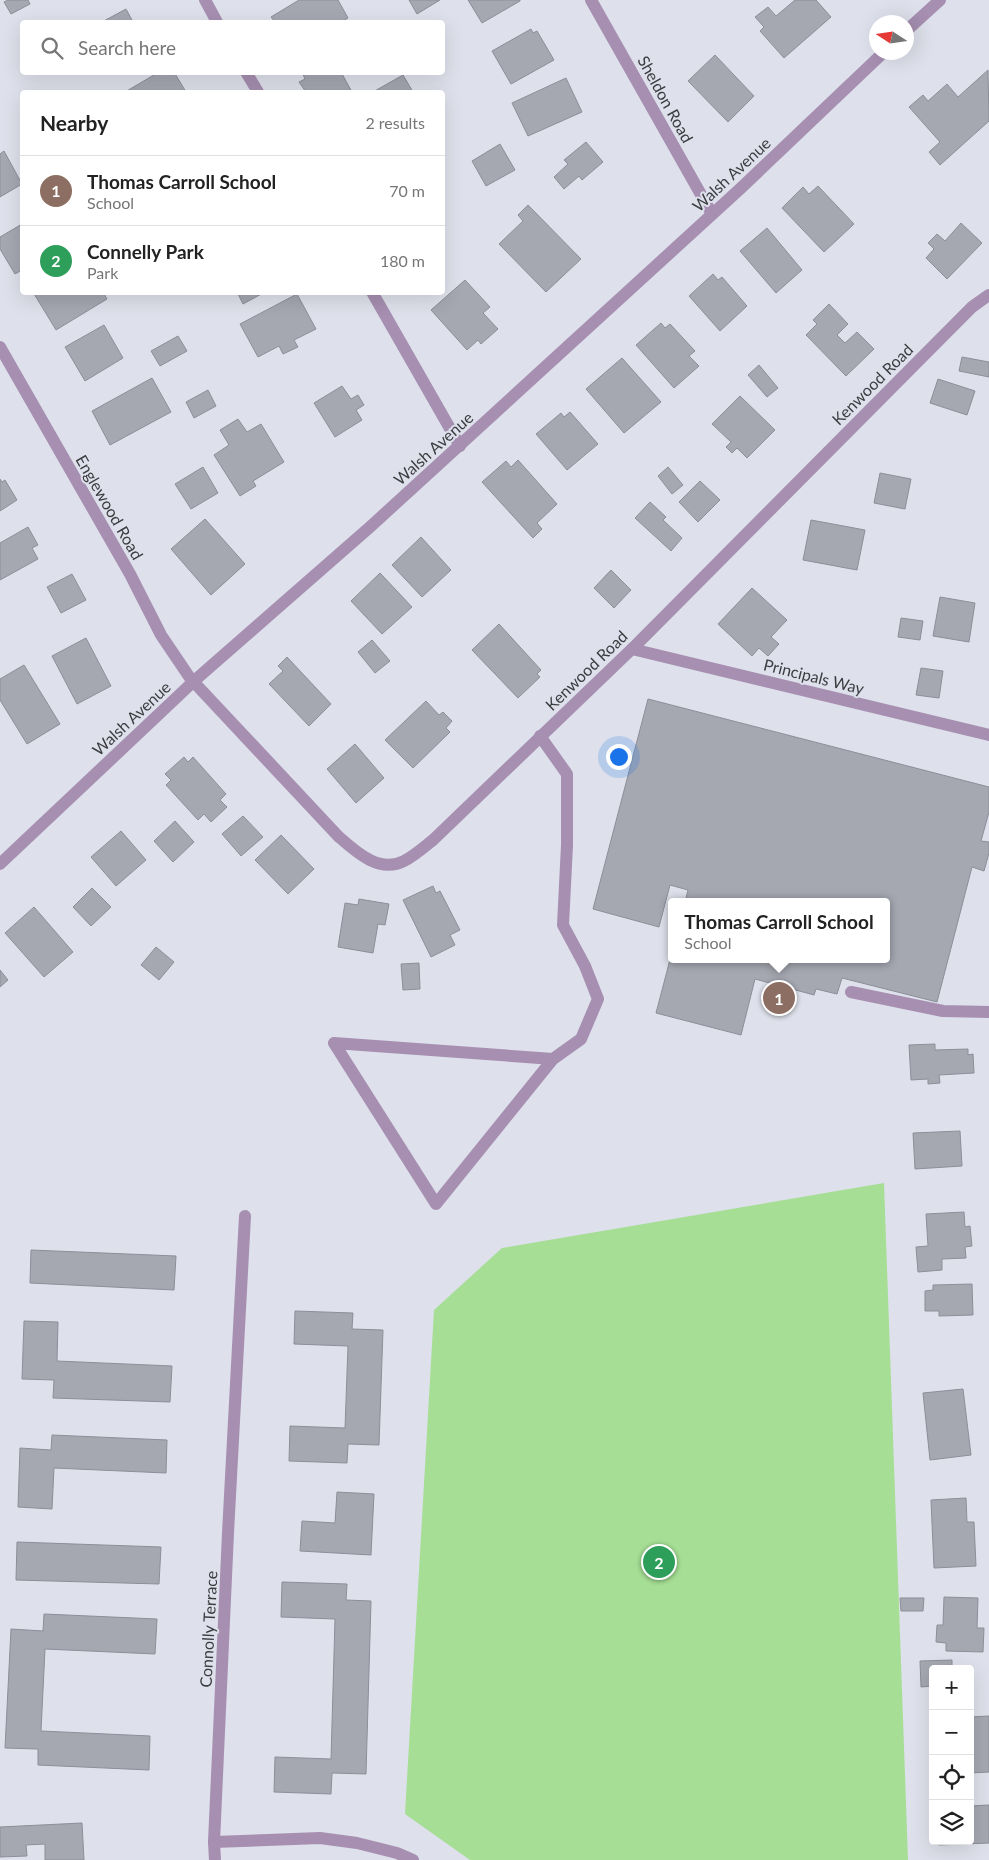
<!DOCTYPE html>
<html lang="en">
<head>
<meta charset="utf-8">
<style>
  body { margin:0; font-family:Lato,sans-serif; background:#f2f2f2; color:#222 }
  .controls { position:absolute; right:15px; bottom:15px; display:grid; overflow:hidden; border-radius:5px; box-shadow:0 5px 20px #0002 }
  .controls button { width:45px; height:45px; display:grid; place-items:center; padding:0; border:0; border-bottom:1px solid #e0e0e0; background:#fff; color:#222; font:25px sans-serif }
  .compass { position:absolute; left:869px; top:15px; width:45px; height:45px; border-radius:50%; background:#fff; box-shadow:0 5px 20px #0002; rotate:282deg }
  .you { position:absolute; left:618px; top:756px; width:18px; height:18px; margin:-12px; border:4px solid #fff; border-radius:50%; background:#1a73e8; box-shadow:0 0 0 8px #1a73e833 }
  .badge { display:grid; place-items:center; width:32px; height:32px; border-radius:50%; background:#db2777; color:#fff; font-size:16px; font-weight:700 }
  .pin { position:absolute; translate:-50% -50%; border:2px solid #fff; box-shadow:0 1px 5px #0006 }
  .popup { position:absolute; left:668px; top:898px; width:222px; height:65px; box-sizing:border-box; display:grid; place-content:center; border-radius:5px; background:#fff; filter:drop-shadow(0 1px 4px #0005); font-size:16px; white-space:nowrap; color:#767676 }
  .popup b { font-size:19px; color:#222 }
  .popup::after { content:''; position:absolute; left:50%; top:100%; margin-left:-10px; border:10px solid transparent; border-top-color:#fff }
  .list { margin:0; padding:0; list-style:none }
  h2 { display:flex; justify-content:space-between; align-items:center; height:65px; margin:0; padding:0 20px; font-size:21px }
  h2 small { font-size:16px; font-weight:400; color:#767676 }
  .list li { display:grid; grid-template-columns:32px 1fr auto; gap:15px; align-items:center; box-sizing:border-box; height:70px; padding:0 20px; border-top:1px solid #e0e0e0 }
  .list b { display:block; font-size:19px; white-space:nowrap }
  .list p { margin:0; font-size:16px; white-space:nowrap; color:#767676 }
  .list em { font-size:16px; font-style:normal; color:#767676 }
  .icon { flex:none; width:28px; height:28px; fill:none; stroke:currentColor; stroke-width:2; stroke-linecap:round; stroke-linejoin:round }
  .map { position:relative; flex:none; width:989px; height:1860px; overflow:hidden }
  .search { position:absolute; background:#fff; box-shadow:0 5px 20px #0002; left:20px; top:20px; width:425px; height:55px; display:flex; align-items:center; gap:12px; box-sizing:border-box; padding:0 18px; border-radius:5px; color:#767676; font-size:19px }
  .panel { position:absolute; background:#fff; box-shadow:0 5px 20px #0002; left:20px; top:90px; width:425px; height:205px; border-radius:5px }
  .map>svg:first-child { display:block }
  .green { fill:#a5de94 }
  .building { fill:#a5a7b1; stroke:#8c8e98 }
  .lines { fill:none; stroke-linecap:round; stroke-linejoin:round }
  .minor { stroke:#a68fb1; stroke-width:12 }
  .labels { text-anchor:middle; dominant-baseline:central; stroke-width:4; stroke-linejoin:round; paint-order:stroke }
  .street-label { font-size:16px; fill:#3b3c40; stroke:#dee0eb }
</style>
</head>
<body>
<div class="map">
<svg width="989" height="1860" viewBox="0 0 989 1860">
  <rect width="100%" height="100%" fill="#dee0eb"/>
  <!-- green -->
  <path class="green" d="M 884,1183 L 908,1860 L 470,1860 L 405,1814 L 434,1310 L 502,1248 Z"/>
  <!-- building -->
  <g class="building">
    <path d="M 8,0 L 28,0 L 30,4 L 11,14 L 4,2 Z"/>
    <path d="M 299,0 L 338,0 L 348,18 L 341,22 L 275,22 L 271,17 Z"/>
    <path d="M 409,0 L 440,0 L 417,14 Z"/>
    <path d="M 468,0 L 520,0 L 520,1 L 482,23 Z"/>
    <path d="M 795,0 L 816,0 L 831,17 L 784,58 L 760,31 L 764,27 L 755,17 L 768,7 L 776,16 Z"/>
    <path d="M 126,9 L 133,22 L 102,22 Z"/>
    <path d="M 531,29 L 533,33 L 537,31 L 554,60 L 511,84 L 492,51 Z"/>
    <path d="M 715,55 L 754,96 L 728,122 L 688,81 Z"/>
    <path d="M 988,70 L 989,121 L 940,165 L 929,152 L 940,142 L 909,107 L 923,95 L 928,101 L 947,84 L 958,97 Z"/>
    <path d="M 159,72 L 174,72 L 186,92 L 125,92 Z"/>
    <path d="M 302,72 L 341,72 L 352,92 L 306,92 L 299,82 L 305,79 Z"/>
    <path d="M 403,75 L 413,92 L 373,92 Z"/>
    <path d="M 566,78 L 582,112 L 528,136 L 512,103 Z"/>
    <path d="M 586,142 L 603,162 L 582,180 L 579,176 L 564,189 L 554,177 L 568,164 L 564,160 Z"/>
    <path d="M 500,144 L 515,170 L 486,186 L 472,161 Z"/>
    <path d="M 4,151 L 22,184 L 0,197 L 0,154 Z"/>
    <path d="M 818,186 L 854,224 L 824,252 L 782,208 L 803,187 L 809,194 Z"/>
    <path d="M 528,205 L 581,259 L 546,292 L 499,244 L 523,221 L 518,215 Z"/>
    <path d="M 961,223 L 982,243 L 947,279 L 926,258 L 934,249 L 928,243 L 937,234 L 945,241 Z"/>
    <path d="M 22,224 L 22,270 L 15,274 L 0,249 L 0,237 Z"/>
    <path d="M 767,228 L 802,270 L 776,293 L 740,251 Z"/>
    <path d="M 713,274 L 718,280 L 722,277 L 747,306 L 720,331 L 689,296 Z"/>
    <path d="M 465,280 L 490,307 L 483,313 L 498,329 L 481,344 L 478,340 L 467,350 L 431,310 Z"/>
    <path d="M 33,292 L 103,292 L 107,299 L 56,330 Z"/>
    <path d="M 237,292 L 265,292 L 243,304 Z"/>
    <path d="M 297,294 L 316,329 L 294,340 L 298,347 L 283,354 L 279,346 L 258,357 L 240,324 Z"/>
    <path d="M 829,304 L 848,324 L 837,335 L 845,343 L 857,332 L 874,349 L 846,376 L 806,335 L 817,324 L 813,320 Z"/>
    <path d="M 661,323 L 665,328 L 670,324 L 695,351 L 689,356 L 699,366 L 674,388 L 636,345 Z"/>
    <path d="M 104,325 L 123,358 L 85,381 L 65,347 Z"/>
    <path d="M 178,336 L 187,351 L 160,366 L 151,351 Z"/>
    <path d="M 962,357 L 989,362 L 989,377 L 959,371 Z"/>
    <path d="M 622,358 L 661,402 L 624,433 L 586,389 Z"/>
    <path d="M 759,365 L 778,388 L 767,397 L 748,375 Z"/>
    <path d="M 152,378 L 171,412 L 110,445 L 92,411 Z"/>
    <path d="M 938,379 L 975,391 L 967,415 L 930,403 Z"/>
    <path d="M 342,386 L 351,399 L 358,395 L 364,405 L 356,410 L 362,420 L 335,437 L 314,403 Z"/>
    <path d="M 208,390 L 216,406 L 194,418 L 186,402 Z"/>
    <path d="M 740,396 L 775,430 L 747,458 L 737,448 L 732,453 L 726,447 L 731,442 L 712,424 Z"/>
    <path d="M 570,412 L 598,444 L 567,470 L 536,434 L 561,413 L 564,417 Z"/>
    <path d="M 238,419 L 247,432 L 261,424 L 284,462 L 253,481 L 256,486 L 240,496 L 214,455 L 229,445 L 220,430 Z"/>
    <path d="M 518,460 L 557,504 L 537,523 L 542,529 L 533,538 L 482,482 L 506,461 L 511,467 Z"/>
    <path d="M 203,467 L 218,493 L 191,509 L 175,484 Z"/>
    <path d="M 668,467 L 683,485 L 672,494 L 658,476 Z"/>
    <path d="M 880,473 L 911,479 L 905,509 L 874,503 Z"/>
    <path d="M 0,479 L 2,482 L 5,480 L 17,500 L 0,511 Z"/>
    <path d="M 700,481 L 720,500 L 698,522 L 679,502 Z"/>
    <path d="M 650,502 L 666,517 L 663,520 L 682,538 L 671,551 L 635,518 Z"/>
    <path d="M 205,519 L 245,564 L 211,595 L 171,549 Z"/>
    <path d="M 811,520 L 865,530 L 857,570 L 803,560 Z"/>
    <path d="M 28,527 L 38,545 L 32,548 L 38,559 L 0,580 L 0,543 Z"/>
    <path d="M 421,537 L 451,570 L 422,597 L 392,565 Z"/>
    <path d="M 611,570 L 631,590 L 614,608 L 594,588 Z"/>
    <path d="M 380,573 L 412,607 L 382,634 L 351,601 Z"/>
    <path d="M 72,574 L 86,600 L 61,613 L 47,587 Z"/>
    <path d="M 752,588 L 787,620 L 771,637 L 779,644 L 768,656 L 759,648 L 752,656 L 718,624 Z"/>
    <path d="M 940,597 L 975,603 L 969,642 L 933,636 Z"/>
    <path d="M 901,618 L 923,621 L 920,640 L 898,637 Z"/>
    <path d="M 499,624 L 541,670 L 537,674 L 540,677 L 518,698 L 472,650 Z"/>
    <path d="M 86,638 L 111,686 L 77,704 L 52,656 Z"/>
    <path d="M 372,640 L 390,661 L 375,673 L 358,652 Z"/>
    <path d="M 287,657 L 331,704 L 309,726 L 269,684 L 283,671 L 278,666 Z"/>
    <path d="M 24,665 L 60,724 L 27,744 L 0,700 L 0,679 Z"/>
    <path d="M 921,668 L 943,671 L 939,698 L 916,695 Z"/>
    <path d="M 648,699 L 989,787 L 989,812 L 981,841 L 989,842 L 989,853 L 984,871 L 972,867 L 937,1002 L 842,978 L 837,994 L 816,989 L 814,995 L 755,979 L 741,1035 L 656,1013 L 672,952 L 672,959 L 886,959 L 886,902 L 685,902 L 688,890 L 670,885 L 659,927 L 593,909 Z"/>
    <path d="M 426,701 L 439,715 L 443,712 L 452,721 L 446,728 L 450,732 L 413,768 L 385,740 Z"/>
    <path d="M 355,744 L 384,778 L 356,803 L 327,769 Z"/>
    <path d="M 184,757 L 188,762 L 193,757 L 226,794 L 220,800 L 227,807 L 211,822 L 204,814 L 198,820 L 166,785 L 171,780 L 165,774 Z"/>
    <path d="M 243,816 L 263,837 L 241,856 L 222,834 Z"/>
    <path d="M 175,821 L 194,842 L 173,862 L 154,841 Z"/>
    <path d="M 121,831 L 146,860 L 116,886 L 91,857 Z"/>
    <path d="M 281,835 L 314,869 L 288,894 L 255,860 Z"/>
    <path d="M 433,886 L 436,893 L 440,891 L 460,930 L 450,935 L 455,945 L 431,957 L 403,900 Z"/>
    <path d="M 92,888 L 111,907 L 91,926 L 73,907 Z"/>
    <path d="M 359,899 L 389,904 L 385,925 L 378,924 L 373,953 L 338,947 L 345,903 L 358,905 Z"/>
    <path d="M 34,907 L 73,952 L 44,977 L 5,933 Z"/>
    <path d="M 156,947 L 174,962 L 159,980 L 141,965 Z"/>
    <path d="M 419,963 L 420,989 L 403,990 L 401,964 Z"/>
    <path d="M 0,970 L 8,980 L 0,987 Z"/>
    <path d="M 935,1044 L 935,1050 L 968,1049 L 968,1055 L 973,1054 L 974,1073 L 939,1075 L 940,1083 L 928,1084 L 928,1079 L 911,1080 L 909,1045 Z"/>
    <path d="M 960,1131 L 962,1166 L 915,1169 L 913,1133 Z"/>
    <path d="M 964,1212 L 965,1227 L 970,1226 L 972,1246 L 965,1247 L 966,1258 L 942,1259 L 942,1270 L 918,1272 L 916,1247 L 928,1246 L 926,1214 Z"/>
    <path d="M 31,1250 L 176,1256 L 174,1290 L 30,1283 Z"/>
    <path d="M 972,1284 L 973,1315 L 939,1316 L 939,1311 L 925,1311 L 925,1291 L 933,1290 L 933,1285 Z"/>
    <path d="M 295,1311 L 353,1313 L 352,1329 L 383,1330 L 379,1445 L 348,1444 L 347,1463 L 289,1461 L 290,1426 L 345,1428 L 348,1346 L 294,1344 Z"/>
    <path d="M 24,1321 L 58,1322 L 57,1361 L 172,1366 L 170,1402 L 53,1398 L 54,1380 L 22,1379 Z"/>
    <path d="M 963,1389 L 971,1455 L 930,1460 L 923,1393 Z"/>
    <path d="M 52,1435 L 167,1440 L 166,1473 L 54,1468 L 52,1509 L 18,1507 L 20,1448 L 51,1450 Z"/>
    <path d="M 337,1492 L 374,1494 L 371,1555 L 300,1551 L 302,1521 L 335,1523 Z"/>
    <path d="M 966,1498 L 967,1522 L 974,1522 L 976,1566 L 934,1568 L 931,1500 Z"/>
    <path d="M 17,1542 L 161,1547 L 159,1584 L 16,1580 Z"/>
    <path d="M 282,1582 L 347,1584 L 346,1600 L 371,1601 L 366,1774 L 332,1773 L 331,1794 L 274,1792 L 275,1757 L 331,1759 L 335,1619 L 281,1617 Z"/>
    <path d="M 944,1597 L 978,1598 L 977,1628 L 984,1628 L 983,1652 L 946,1651 L 946,1643 L 936,1642 L 937,1625 L 943,1625 Z"/>
    <path d="M 900,1598 L 924,1598 L 923,1611 L 901,1611 Z"/>
    <path d="M 44,1614 L 157,1619 L 155,1654 L 45,1649 L 41,1731 L 150,1736 L 149,1770 L 38,1765 L 38,1749 L 5,1748 L 11,1629 L 43,1631 Z"/>
    <path d="M 952,1660 L 952,1669 L 933,1669 L 933,1686 L 921,1687 L 920,1661 Z"/>
    <path d="M 989,1716 L 989,1772 L 970,1773 L 970,1717 Z"/>
    <path d="M 989,1805 L 989,1843 L 939,1845 L 939,1841 L 970,1841 L 970,1806 Z"/>
    <path d="M 82,1823 L 84,1860 L 45,1860 L 45,1844 L 26,1845 L 27,1856 L 0,1857 L 0,1827 Z"/>
  </g>
  <g class="lines">
    <!-- minor -->
    <g class="minor">
      <path d="M 205,0 L 217,22"/>
      <path d="M 591,0 L 712,214"/>
      <path d="M 906,31 L 940,0"/>
      <path d="M 246,72 L 258,92"/>
      <path d="M 372,292 L 460,446"/>
      <path d="M 0,347 L 130,574 L 161,635 L 190,678 L 338,836 C 355,851 379,874 404,861 C 414,856 424,847 433,840 L 636,645 L 972,307 L 989,295"/>
      <path d="M 632,649 L 989,735"/>
      <path d="M 540,736 L 567,774 L 567,845 L 563,925 L 585,966 L 598,999 L 581,1039 L 553,1059 L 334,1043 L 436,1204 L 553,1059"/>
      <path d="M 0,864 L 194,681 L 370,527 L 741,188 L 884,52"/>
      <path d="M 851,992 L 943,1011 L 989,1012"/>
      <path d="M 245,1216 L 228,1533 L 214,1842 L 320,1838 L 357,1843 L 397,1853 L 413,1860"/>
      <path d="M 214,1842 L 215,1860"/>
    </g>
  </g>
  <g class="labels">
    <!-- street labels -->
    <g class="street-label">
      <text transform="translate(666 99) rotate(61)">Sheldon Road</text>
      <text transform="translate(731 174) rotate(-43)">Walsh Avenue</text>
      <text transform="translate(872 384) rotate(-45)">Kenwood Road</text>
      <text transform="translate(433 448) rotate(-42)">Walsh Avenue</text>
      <text transform="translate(110 507) rotate(60)">Englewood Road</text>
      <text transform="translate(586 670) rotate(-44)">Kenwood Road</text>
      <text transform="translate(814 676) rotate(14)">Principals Way</text>
      <text transform="translate(131 718) rotate(-43)">Walsh Avenue</text>
      <text transform="translate(208 1629) rotate(-87)">Connolly Terrace</text>
    </g>
  </g>
</svg>
<div class="controls">
<button>+</button>
<button>−</button>
<button><svg class="icon" aria-label="locate" viewBox="0 0 24 24"><circle cx="12" cy="12" r="6"/><path d="M12 2v4M12 18v4M2 12h4M18 12h4"/></svg></button>
<button><svg class="icon" aria-label="layers" viewBox="0 0 24 24"><path d="M12 4l9 5-9 5-9-5zM3 14l9 5 9-5"/></svg></button>
</div>
<svg class="compass" viewBox="-18 -18 36 36"><path d="M0-13l5 13h-10z" fill="#e53935"/><path d="M0 13l5-13h-10z" fill="#767676"/></svg>
<div class="you"></div>
<div class="pin badge" style="left:779px;top:998px;background:#8d6e63">1</div>
<div class="popup"><b>Thomas Carroll School</b>School</div>
<div class="pin badge" style="left:659px;top:1562px;background:#2e9e5b">2</div>
<div class="search"><svg class="icon" aria-label="search" viewBox="0 0 24 24"><circle cx="10" cy="10" r="6"/><path d="M15 15l6 6"/></svg>Search here</div>
<section class="panel">
<h2>Nearby<small>2 results</small></h2>
<ul class="list">
<li><span class="badge" style="background:#8d6e63">1</span><div><b>Thomas Carroll School</b><p>School</p></div><em>70 m</em></li>
<li><span class="badge" style="background:#2e9e5b">2</span><div><b>Connelly Park</b><p>Park</p></div><em>180 m</em></li>
</ul>
</section>
</div>
</body>
</html>
